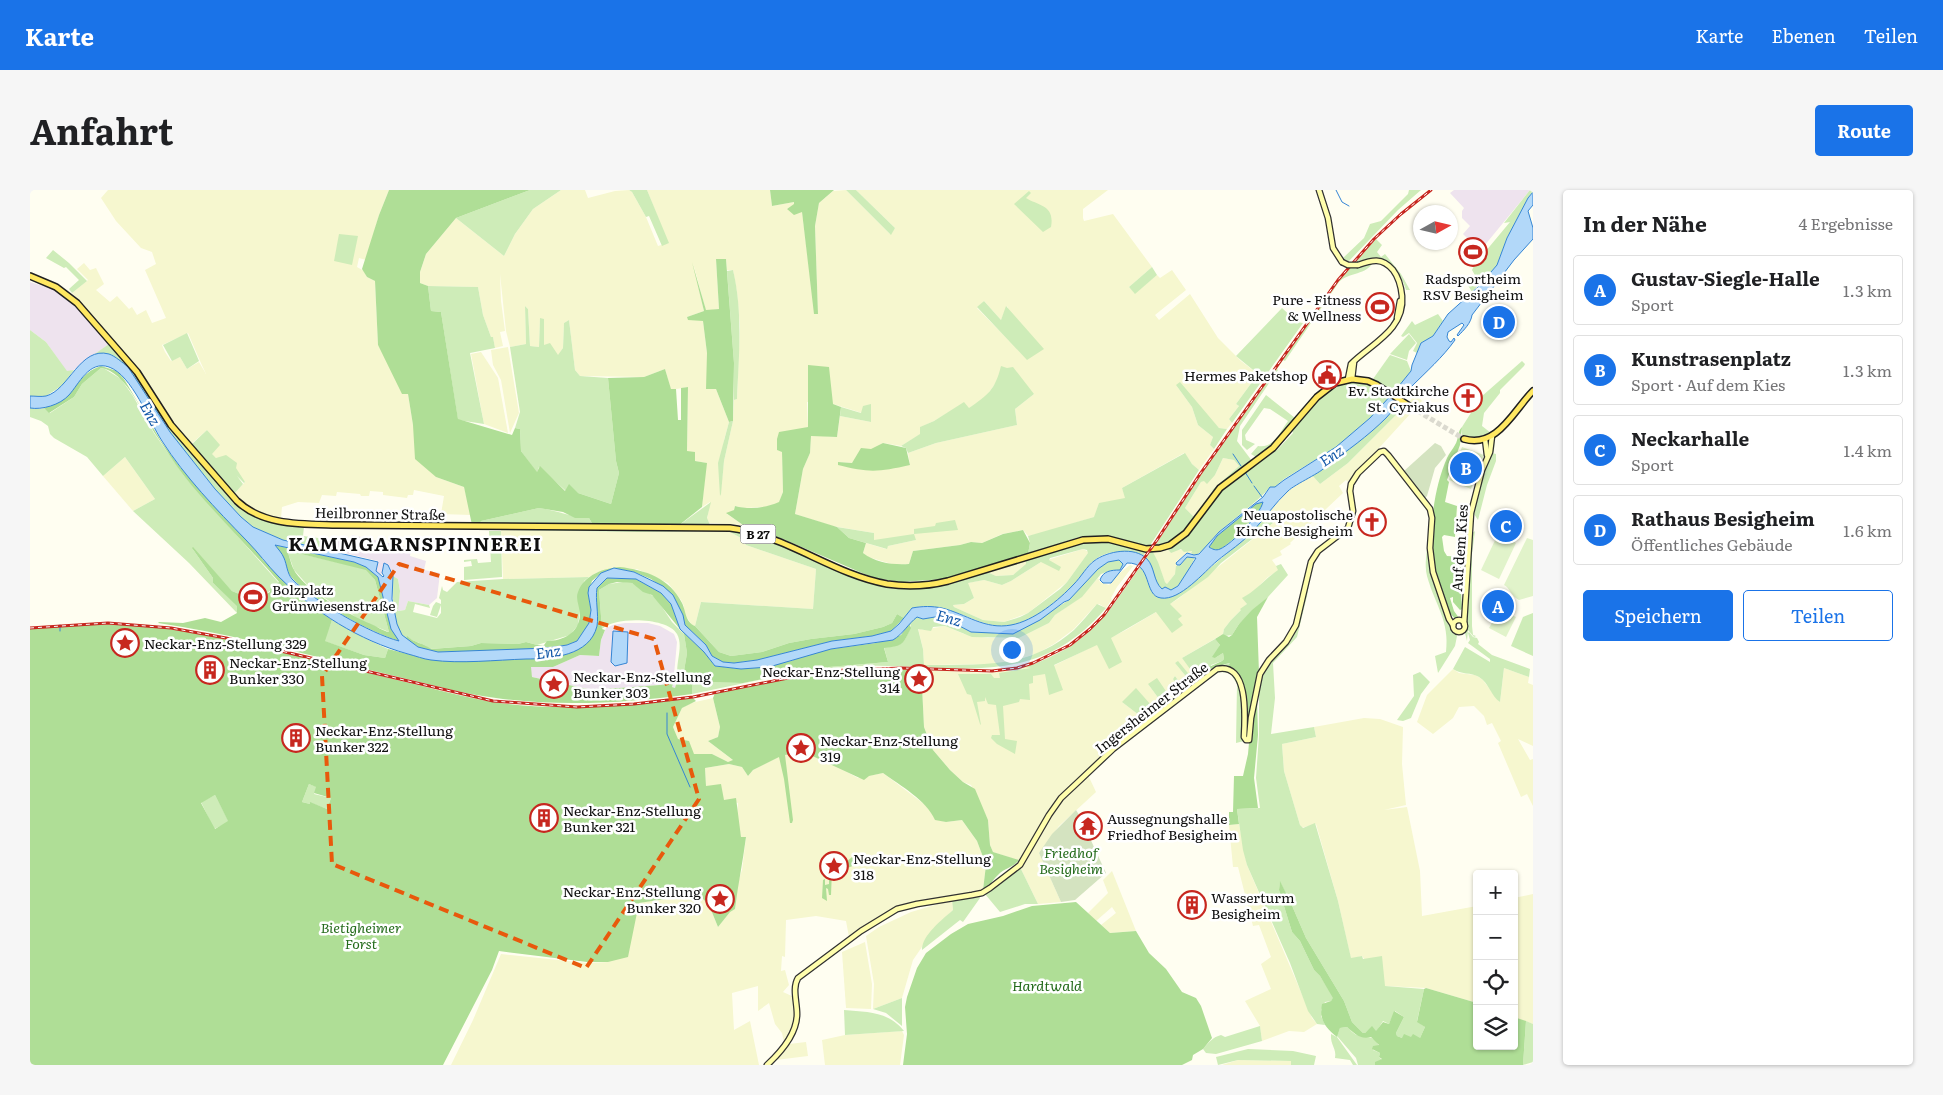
<!DOCTYPE html>
<html lang="de">
<head>
<meta charset="utf-8">
<style>
  body { margin:0; font-family:Literata,serif; background:#f6f6f6; color:#202124 }
  .controls { position:absolute; right:15px; bottom:15px; display:grid; overflow:hidden; border-radius:5px; box-shadow:0 1px 4px #0004 }
  .controls button { width:45px; height:45px; display:grid; place-items:center; padding:0; border:0; border-bottom:1px solid #e0e0e0; background:#fff; color:#202124; font:25px sans-serif }
  .compass { position:absolute; left:1383px; top:15px; width:45px; height:45px; border-radius:50%; background:#fff; box-shadow:0 1px 4px #0004; rotate:82deg }
  .you { position:absolute; left:981px; top:459px; width:18px; height:18px; margin:-12px; border:4px solid #fff; border-radius:50%; background:#1a73e8; box-shadow:0 0 0 8px #1a73e833 }
  .badge { display:grid; place-items:center; width:32px; height:32px; border-radius:50%; background:#1a73e8; color:#fff; font-size:16px; font-weight:700 }
  .pin { position:absolute; translate:-50% -50%; border:2px solid #fff; box-shadow:0 1px 5px #0006 }
  .list { margin:0; padding:0; list-style:none }
  h2 { display:flex; justify-content:space-between; align-items:center; height:65px; margin:0; padding:0 20px; font-size:21px }
  h2 small { font-size:16px; font-weight:400; color:#757577 }
  .list li { display:grid; grid-template-columns:32px 1fr auto; gap:15px; align-items:center; box-sizing:border-box; height:70px; margin:0 10px 10px; padding:0 10px; border:1px solid #e0e0e0; border-radius:5px }
  .list b { display:block; font-size:19px; white-space:nowrap }
  .list p { margin:0; font-size:16px; white-space:nowrap; color:#757577 }
  .list em { font-size:16px; font-style:normal; color:#757577 }
  .actions { display:flex; gap:10px; padding:15px 20px }
  .actions a { flex:1; padding:11px 0; border:1px solid #1a73e8; border-radius:5px; text-align:center; font-size:18px; color:#1a73e8 }
  .actions .main { background:#1a73e8; color:#fff }
  .icon { flex:none; width:28px; height:28px; fill:none; stroke:currentColor; stroke-width:2; stroke-linecap:round; stroke-linejoin:round }
  .map { position:relative; flex:none; width:1503px; height:875px; overflow:hidden; border-radius:5px }
  header { display:flex; align-items:center; gap:30px; box-sizing:border-box; height:70px; padding:0 25px; background:#1a73e8; color:#fff }
  header strong { font-size:24px }
  nav { display:flex; gap:28px; margin-inline-start:auto; font-size:18px }
  .intro { display:flex; align-items:center; justify-content:space-between; box-sizing:border-box; height:120px; padding:0 30px }
  h1 { margin:0; font-size:35px }
  .button { padding:12px 22px; border-radius:5px; background:#1a73e8; color:#fff; font-size:18px; font-weight:700 }
  main { display:flex; gap:30px; padding:0 30px }
  aside { flex:1; background:#fff; border-radius:5px; box-shadow:0 1px 4px #0004 }
  .map>svg:first-child { display:block }
  .industrial { fill:#eee3ee }
  .farmland { fill:#f6f7cf; fill-rule:evenodd }
  .green { fill:#ceecb8; fill-rule:evenodd }
  .forest { fill:#afde96; fill-rule:evenodd }
  .cemetery { fill:#d4e3c0 }
  .pitch { fill:#e1f3ca }
  .water { fill:#b2d8f9; stroke:#3585d4; fill-rule:evenodd }
  .lines { fill:none; stroke-linecap:round; stroke-linejoin:round }
  .stream { stroke:#3585d4; stroke-width:1 }
  .primary-tunnel { stroke:#dbdacf; stroke-width:5; stroke-dasharray:5 2.5; stroke-linecap:butt }
  .secondary-casing { stroke:#313131; stroke-width:7 }
  .primary-casing { stroke:#202020; stroke-width:8 }
  .secondary { stroke:#fffeac; stroke-width:4.5 }
  .primary { stroke:#ffe861; stroke-width:5 }
  .rail-casing { stroke:#c7271f; stroke-width:3 }
  .rail { stroke:#fff; stroke-width:1; stroke-dasharray:4; stroke-linecap:butt }
  .secondary-bridge-casing { stroke:#313131; stroke-width:7; stroke-linecap:butt }
  .secondary-bridge { stroke:#fffeac; stroke-width:4.5 }
  .marked { fill:none; stroke:#e8590c; stroke-width:4; stroke-dasharray:10 6; stroke-linejoin:round }
  .labels { text-anchor:middle; dominant-baseline:central; stroke-width:5; stroke-linejoin:round; paint-order:stroke }
  .shield { fill:#fff; stroke:#575757; stroke-width:1 }
  .shield-label { font-size:12px; font-weight:bold; fill:#0f0f0f }
  .poi-label { font-size:14px; fill:#0f0f0f; stroke:#fff; text-anchor:start }
  .street-label { font-size:14px; fill:#0f0f0f; stroke:#fff }
  .park-label { font-size:14px; font-style:italic; fill:#246b1b; stroke:#fff }
  .water-label { font-size:15px; font-style:italic; fill:#1157a8; stroke:#fff }
  .district-label { font-size:19px; font-weight:bold; letter-spacing:1px; fill:#0f0f0f; stroke:#fff }
</style>
</head>
<body>
<header>
<strong>Karte</strong>
<nav><a>Karte</a><a>Ebenen</a><a>Teilen</a></nav>
</header>
<div class="intro"><h1>Anfahrt</h1><a class="button">Route</a></div>
<main>
<div class="map">
<svg width="1503" height="875" viewBox="0 0 1503 875">
  <rect width="100%" height="100%" fill="#fffef1"/>
  <!-- industrial -->
  <g class="industrial">
    <path d="M 1424,0 L 1500,0 L 1450,61 L 1433,44 L 1440,36 L 1432,28 L 1432,21 L 1434,18 L 1420,3 Z"/>
    <path d="M 0,92 L 26,100 L 38,108 L 79,154 L 44,180 L 37,182 L 16,152 L 0,140 Z"/>
    <path d="M 322,345 L 381,358 L 380,366 L 396,371 L 394,380 L 410,383 L 407,408 L 399,415 L 378,411 L 375,420 L 367,421 L 370,401 L 368,389 L 363,386 L 358,375 L 354,373 L 352,383 L 350,385 L 346,381 L 348,371 L 302,360 L 303,350 L 319,353 Z"/>
    <path d="M 595,433 L 618,433 L 630,436 L 644,444 L 647,452 L 644,485 L 645,498 L 642,497 L 643,494 L 562,500 L 502,487 L 500,477 L 523,477 L 550,465 L 569,466 L 571,450 L 576,438 L 583,435 Z"/>
  </g>
  <!-- farmland -->
  <g class="farmland">
    <path d="M 78,0 L 359,0 L 349,25 L 336,70 L 329,68 L 327,77 L 334,81 L 337,87 L 345,91 L 348,155 L 378,204 L 383,235 L 406,287 L 434,297 L 441,325 L 411,324 L 414,306 L 384,300 L 383,305 L 378,305 L 377,308 L 353,305 L 353,302 L 340,301 L 339,306 L 331,306 L 330,304 L 307,302 L 306,306 L 292,305 L 289,313 L 268,312 L 252,317 L 251,328 L 235,325 L 221,320 L 215,314 L 205,303 L 215,292 L 192,268 L 186,268 L 181,264 L 189,255 L 177,240 L 161,254 L 136,223 L 113,186 L 42,103 L 58,90 L 47,79 L 54,73 L 60,80 L 66,78 L 74,94 L 66,100 L 80,112 L 87,106 L 99,119 L 102,117 L 107,125 L 116,120 L 122,133 L 136,128 L 115,80 L 126,74 L 122,62 L 111,58 L 86,31 L 71,8 ZM 158,143 L 170,171 L 176,184 L 169,172 L 157,179 L 150,167 L 141,171 L 135,162 L 132,155 Z"/>
    <path d="M 531,0 L 555,0 L 558,8 L 585,1 L 599,0 L 602,2 L 616,27 L 628,56 L 638,53 L 617,0 L 740,0 L 742,16 L 764,12 L 765,14 L 757,19 L 772,22 L 785,124 L 788,124 L 785,36 L 789,13 L 803,1 L 816,0 L 860,44 L 865,38 L 826,0 L 1078,0 L 1053,19 L 1053,28 L 1054,31 L 1083,24 L 1122,77 L 1099,97 L 1105,103 L 1127,85 L 1130,88 L 1142,80 L 1156,100 L 1125,125 L 1129,130 L 1160,104 L 1188,148 L 1211,171 L 1228,184 L 1206,214 L 1209,216 L 1199,229 L 1202,233 L 1197,239 L 1189,238 L 1146,195 L 1162,217 L 1168,235 L 1183,247 L 1180,255 L 1184,259 L 1169,280 L 1162,274 L 1154,263 L 1092,298 L 1096,308 L 1064,327 L 1012,343 L 998,346 L 993,340 L 972,344 L 952,353 L 941,352 L 930,355 L 883,361 L 879,374 L 865,375 L 838,367 L 833,363 L 836,353 L 856,359 L 858,356 L 886,350 L 844,350 L 844,343 L 802,336 L 765,324 L 773,279 L 780,263 L 781,245 L 807,247 L 810,226 L 841,232 L 832,223 L 803,214 L 777,212 L 778,237 L 747,249 L 747,260 L 752,261 L 753,302 L 749,313 L 736,317 L 714,318 L 705,316 L 704,320 L 697,324 L 713,335 L 679,333 L 677,329 L 680,312 L 672,317 L 676,273 L 665,271 L 657,261 L 658,197 L 641,200 L 635,179 L 614,187 L 550,186 L 545,180 L 539,130 L 534,133 L 533,158 L 528,166 L 513,155 L 514,129 L 510,129 L 509,157 L 500,156 L 498,119 L 495,116 L 496,154 L 480,157 L 476,141 L 470,84 L 471,111 L 475,141 L 470,142 L 473,156 L 465,158 L 463,147 L 461,147 L 453,125 L 448,97 L 398,96 L 390,93 L 390,82 L 396,64 L 426,28 L 474,66 L 485,44 L 503,19 ZM 686,69 L 696,69 L 697,80 L 703,80 L 707,102 L 710,136 L 707,209 L 704,210 L 703,231 L 694,271 L 690,306 L 694,250 L 699,232 L 686,199 L 677,199 L 677,163 L 673,131 L 657,127 L 674,121 L 663,73 L 676,121 L 689,119 ZM 954,111 L 971,130 L 977,116 L 997,169 L 947,118 ZM 967,191 L 1004,204 L 985,219 L 987,235 L 906,253 L 878,263 L 880,275 L 808,275 L 808,272 L 822,273 L 853,253 L 871,256 L 891,244 L 891,237 L 904,231 L 934,213 L 938,219 L 956,207 Z"/>
    <path d="M 478,157 L 489,223 L 480,243 L 471,190 L 463,175 L 461,160 Z"/>
    <path d="M 451,162 L 468,188 L 478,243 L 454,234 L 441,164 Z"/>
    <path d="M 1386,204 L 1392,211 L 1318,292 L 1316,290 L 1309,296 L 1313,303 L 1260,353 L 1261,354 L 1250,361 L 1252,365 L 1242,370 L 1249,380 L 1238,387 L 1223,402 L 1213,408 L 1217,414 L 1201,430 L 1194,439 L 1193,444 L 1152,468 L 1167,486 L 1162,488 L 1148,472 L 1145,473 L 1159,490 L 1150,493 L 1145,486 L 1143,489 L 1150,503 L 1142,510 L 1118,494 L 1135,517 L 1128,523 L 1092,512 L 1118,532 L 1081,559 L 1024,614 L 990,671 L 963,662 L 960,655 L 958,630 L 941,595 L 933,592 L 920,580 L 903,560 L 897,545 L 894,537 L 892,496 L 897,480 L 958,483 L 995,477 L 1023,476 L 1096,440 L 1148,409 L 1243,333 L 1238,323 L 1259,300 L 1282,285 L 1290,294 L 1318,273 L 1375,216 L 1380,219 L 1383,215 L 1379,212 Z"/>
    <path d="M 95,267 L 125,309 L 103,321 L 73,286 Z"/>
    <path d="M 1193,268 L 1204,270 L 1209,276 L 1182,300 L 1185,303 L 1166,329 L 1155,318 L 1171,292 L 1185,285 Z"/>
    <path d="M 471,340 L 608,342 L 686,341 L 700,342 L 711,348 L 716,355 L 786,379 L 783,419 L 671,412 L 665,436 L 662,435 L 654,423 L 654,416 L 651,410 L 638,393 L 607,379 L 568,382 L 559,387 L 473,389 Z"/>
    <path d="M 1137,358 L 1162,361 L 1161,363 L 1155,364 L 1147,371 L 1146,373 L 1148,376 L 1145,384 L 1137,394 L 1135,392 L 1122,360 Z"/>
    <path d="M 1053,359 L 1059,362 L 1037,392 L 998,423 L 974,432 L 953,430 L 924,417 L 923,415 L 934,414 L 944,408 L 937,393 L 954,390 L 972,395 L 981,391 L 1011,372 Z"/>
    <path d="M 996,370 L 997,374 L 983,385 L 966,386 L 957,382 Z"/>
    <path d="M 1100,375 L 1103,376 L 1087,397 L 1081,408 L 1082,409 L 1076,418 L 1069,414 L 1065,416 L 1044,439 L 1024,454 L 1008,463 L 983,471 L 967,474 L 894,475 L 893,459 L 888,438 L 893,440 L 915,436 L 934,444 L 958,448 L 989,448 L 1019,433 L 1025,425 L 1052,406 L 1068,388 L 1070,392 L 1079,395 L 1086,386 Z"/>
    <path d="M 1474,478 L 1499,487 L 1498,493 L 1503,495 L 1503,556 L 1488,549 L 1500,570 L 1503,569 L 1503,616 L 1497,604 L 1491,607 L 1468,553 L 1471,551 L 1462,533 L 1457,535 L 1454,526 L 1444,516 L 1429,517 L 1423,528 L 1403,544 L 1387,532 L 1397,505 L 1423,479 L 1429,483 L 1445,485 L 1452,489 L 1470,512 Z"/>
    <path d="M 683,508 L 690,537 L 688,547 L 678,551 L 704,571 L 698,572 L 682,564 L 664,564 L 648,550 L 643,537 L 652,518 L 661,513 Z"/>
    <path d="M 1334,528 L 1350,529 L 1373,537 L 1372,574 L 1376,615 L 1354,620 L 1377,617 L 1390,681 L 1392,726 L 1447,716 L 1447,813 L 1396,798 L 1355,796 L 1332,766 L 1321,769 L 1308,711 L 1286,634 L 1271,638 L 1267,625 L 1254,581 L 1252,554 L 1286,547 L 1284,537 Z"/>
    <path d="M 761,563 L 776,563 L 804,575 L 828,588 L 853,583 L 894,614 L 909,630 L 916,632 L 932,630 L 947,651 L 956,675 L 953,700 L 868,717 L 849,726 L 819,747 L 816,731 L 786,726 L 756,730 L 755,767 L 752,766 L 751,781 L 755,780 L 759,795 L 753,802 L 764,807 L 765,832 L 756,851 L 754,852 L 752,843 L 745,834 L 739,813 L 728,821 L 728,796 L 702,803 L 704,840 L 720,831 L 729,875 L 421,875 L 443,830 L 471,764 L 557,773 L 578,772 L 603,739 L 609,713 L 642,707 L 668,704 L 679,715 L 688,737 L 700,721 L 705,719 L 708,692 L 712,680 L 716,647 L 711,647 L 707,627 L 708,613 L 694,610 L 676,596 L 675,578 L 699,574 L 712,577 L 718,586 L 723,580 L 750,566 Z"/>
    <path d="M 1058,585 L 1066,602 L 1029,636 L 1009,663 L 1031,712 L 1008,714 L 990,677 L 998,667 L 1022,623 L 1033,609 Z"/>
    <path d="M 1209,634 L 1217,675 L 1282,828 L 1287,834 L 1274,842 L 1259,841 L 1232,851 L 1230,836 L 1215,811 L 1241,799 L 1231,774 L 1241,767 L 1229,735 L 1223,736 L 1208,677 L 1203,677 L 1199,635 Z"/>
    <path d="M 1082,681 L 1106,741 L 1080,743 L 1071,735 L 1086,723 L 1082,717 L 1066,731 L 1058,723 L 1078,703 L 1073,690 Z"/>
    <path d="M 1503,704 L 1503,834 L 1484,827 L 1484,708 Z"/>
    <path d="M 922,710 L 923,720 L 907,735 L 883,770 L 872,808 L 843,819 L 844,794 L 836,746 L 849,737 L 881,722 Z"/>
    <path d="M 835,752 L 842,794 L 841,819 L 816,818 L 812,762 Z"/>
    <path d="M 872,841 L 874,845 L 870,875 L 795,875 L 792,850 L 815,845 Z"/>
    <path d="M 776,852 L 778,866 L 746,870 L 759,854 Z"/>
    <path d="M 1208,870 L 1261,871 L 1261,875 L 1192,875 Z"/>
  </g>
  <!-- green -->
  <g class="green">
    <path d="M 500,0 L 531,0 L 503,19 L 485,44 L 474,66 L 426,28 Z"/>
    <path d="M 599,0 L 617,0 L 639,53 L 632,56 L 619,26 L 616,27 L 602,2 Z"/>
    <path d="M 816,0 L 826,0 L 865,38 L 861,45 Z"/>
    <path d="M 1379,0 L 1391,0 L 1368,20 L 1318,72 L 1313,68 L 1334,48 L 1340,34 L 1351,31 L 1378,4 Z"/>
    <path d="M 1500,0 L 1503,0 L 1503,2 L 1498,8 L 1477,48 L 1467,75 L 1442,102 L 1436,92 L 1437,89 L 1440,92 L 1446,87 L 1442,80 L 1445,74 L 1480,32 L 1474,33 Z"/>
    <path d="M 999,1 L 1001,3 L 996,8 C 1009,16 1025,15 1021,37 L 1013,42 L 984,14 Z"/>
    <path d="M 309,44 L 328,46 L 322,75 L 304,71 Z"/>
    <path d="M 1346,49 L 1352,55 L 1347,62 L 1351,67 L 1355,64 L 1371,84 L 1380,100 L 1376,100 C 1372,86 1360,68 1343,68 C 1336,68 1330,72 1323,72 Z"/>
    <path d="M 23,60 L 39,73 L 57,91 L 42,103 L 39,99 L 49,90 L 36,77 L 34,78 L 16,68 Z"/>
    <path d="M 1343,72 C 1337,85 1319,82 1309,92 L 1255,171 L 1253,170 L 1247,179 L 1248,180 L 1210,236 L 1207,251 L 1222,271 L 1185,303 L 1182,300 L 1209,276 L 1204,270 L 1193,268 L 1185,285 L 1177,294 L 1174,291 L 1171,292 L 1155,318 L 1166,329 C 1154,344 1144,354 1125,356 L 1171,284 L 1308,91 L 1319,78 L 1329,77 Z"/>
    <path d="M 1122,77 L 1127,85 L 1105,104 L 1099,97 Z"/>
    <path d="M 703,80 C 713,122 709,166 707,209 L 704,210 L 704,173 L 697,81 Z"/>
    <path d="M 398,96 L 448,97 L 453,125 L 461,147 L 463,147 L 465,158 L 440,163 L 454,234 L 428,230 L 411,122 L 401,121 Z"/>
    <path d="M 954,111 L 971,130 L 976,116 L 1014,159 L 997,170 L 947,117 Z"/>
    <path d="M 495,116 L 498,119 L 500,156 L 509,157 L 510,128 L 514,129 L 514,155 L 520,153 L 528,165 L 533,158 L 534,133 L 539,130 L 545,180 L 550,186 L 578,188 L 586,271 L 589,283 L 581,314 L 548,303 L 536,301 L 509,277 L 507,283 L 491,261 L 490,239 L 485,238 L 490,222 L 480,157 L 496,154 Z"/>
    <path d="M 1252,118 L 1267,132 L 1273,133 L 1202,233 L 1199,229 L 1209,216 L 1206,214 L 1228,184 L 1206,166 Z"/>
    <path d="M 1408,124 L 1413,131 L 1403,146 L 1391,153 L 1387,163 L 1383,161 L 1387,153 L 1379,143 L 1373,147 L 1371,146 L 1382,131 L 1385,135 Z"/>
    <path d="M 0,140 L 16,152 L 37,181 L 44,180 L 33,195 L 16,206 L 0,206 Z"/>
    <path d="M 157,143 L 169,171 L 157,179 L 150,167 L 142,171 L 133,155 Z"/>
    <path d="M 1379,144 L 1386,153 L 1379,161 L 1377,170 L 1360,164 Z"/>
    <path d="M 79,154 L 103,178 L 130,222 L 212,318 C 229,332 252,334 274,337 L 273,346 L 303,350 L 302,360 L 253,350 L 223,337 L 211,327 L 185,299 L 140,242 L 98,177 L 78,164 L 63,166 L 59,168 Z"/>
    <path d="M 1360,165 L 1377,171 L 1381,181 L 1363,203 L 1343,189 Z"/>
    <path d="M 1492,171 L 1495,174 L 1494,176 L 1470,200 L 1470,203 L 1454,223 L 1452,236 L 1461,243 L 1443,248 L 1432,245 L 1432,237 L 1451,207 Z"/>
    <path d="M 971,176 L 977,178 L 983,177 L 1004,204 L 985,219 L 987,235 L 906,253 L 878,263 L 876,258 L 871,256 L 890,244 L 890,237 L 904,231 L 934,212 L 939,218 C 958,205 965,200 971,176 Z"/>
    <path d="M 71,178 L 75,179 L 91,189 L 103,206 L 124,243 L 154,286 L 249,393 L 235,405 L 229,397 L 214,406 L 202,401 L 162,358 L 183,388 L 183,393 L 208,416 L 207,423 L 159,373 L 103,321 L 125,309 L 95,267 L 73,286 L 57,267 L 24,248 L 20,244 L 18,236 L 11,231 L 0,227 L 0,218 L 9,219 L 14,218 L 20,223 L 44,207 L 52,194 Z"/>
    <path d="M 1150,192 L 1189,238 L 1197,239 L 1184,259 L 1180,255 L 1183,247 L 1168,235 L 1162,217 L 1146,195 Z"/>
    <path d="M 1319,192 L 1340,194 L 1360,207 L 1340,228 L 1306,257 L 1254,289 L 1245,297 L 1240,297 C 1224,316 1202,329 1184,347 C 1178,353 1172,364 1164,365 L 1161,363 L 1162,361 L 1154,362 L 1151,359 L 1141,363 L 1137,358 L 1160,344 L 1176,321 L 1175,320 L 1194,298 L 1248,259 L 1263,243 L 1262,240 L 1265,236 L 1298,200 Z"/>
    <path d="M 1236,205 L 1265,228 L 1249,249 L 1226,267 L 1221,264 L 1228,256 C 1243,259 1250,242 1258,231 L 1240,219 L 1234,218 L 1215,245 L 1216,250 L 1225,254 L 1217,260 L 1212,255 L 1212,240 Z"/>
    <path d="M 1369,213 L 1375,216 L 1318,273 L 1290,294 L 1282,285 L 1295,278 L 1295,276 L 1342,241 Z"/>
    <path d="M 841,214 L 841,232 L 810,226 L 811,217 L 831,223 L 833,216 Z"/>
    <path d="M 703,231 L 694,271 L 691,304 L 690,306 L 688,273 L 699,232 Z"/>
    <path d="M 177,240 L 190,255 L 182,264 L 186,268 L 196,265 L 207,273 L 206,278 L 215,292 L 214,293 L 207,286 L 213,294 L 205,303 L 162,254 Z"/>
    <path d="M 1465,247 L 1464,261 L 1462,263 L 1466,264 L 1466,271 L 1457,295 L 1448,330 L 1444,324 C 1447,305 1453,284 1462,264 L 1461,264 L 1462,249 Z"/>
    <path d="M 1155,263 L 1162,274 L 1169,280 L 1119,357 L 1074,347 L 1049,347 L 998,364 L 1000,353 L 998,346 L 1064,327 L 1069,313 L 1095,308 L 1092,298 Z"/>
    <path d="M 681,312 L 677,328 L 680,335 L 648,336 Z"/>
    <path d="M 509,318 C 527,320 542,328 559,328 L 563,335 L 450,334 L 451,331 Z"/>
    <path d="M 1238,323 L 1243,333 L 1191,373 L 1178,387 L 1140,414 L 1152,426 L 1148,429 L 1153,435 L 1142,443 L 1126,422 L 1081,448 L 1092,472 L 1079,479 L 1067,455 L 1024,475 L 1033,500 L 1019,505 L 1015,484 L 1003,486 L 1003,493 L 999,494 L 1000,510 L 990,509 L 989,512 L 973,516 L 975,549 L 987,551 L 985,564 L 967,554 L 961,548 L 962,545 L 970,545 L 966,515 L 958,514 L 955,507 L 955,511 L 947,512 L 951,535 L 950,534 L 941,505 L 937,504 L 928,484 L 961,484 L 964,488 L 970,488 L 969,483 L 1001,478 L 995,477 C 1058,456 1074,428 1110,377 C 1119,386 1118,401 1130,408 L 1172,385 L 1223,341 Z"/>
    <path d="M 925,330 L 928,340 L 884,344 L 886,350 L 858,356 L 857,359 L 819,348 L 807,337 L 844,343 L 844,350 L 884,344 L 884,339 L 905,336 L 906,333 Z"/>
    <path d="M 471,337 L 703,340 L 747,352 L 813,381 L 881,398 L 898,397 L 921,393 L 957,382 L 966,386 L 983,385 L 996,374 L 996,370 L 1048,353 L 1076,350 L 1117,360 L 1113,366 C 1096,360 1077,359 1062,372 C 1055,379 1050,388 1043,396 C 1028,410 1009,426 990,433 C 962,444 939,424 913,419 C 902,416 893,416 882,418 L 874,428 L 867,424 L 862,433 L 853,437 L 824,444 L 781,449 L 759,453 L 732,462 L 701,466 L 689,462 L 665,436 L 671,412 L 783,419 L 786,379 L 716,355 L 711,348 L 700,342 L 686,341 L 608,342 L 471,340 L 472,387 L 434,390 L 434,377 L 442,376 L 441,371 L 434,372 L 434,370 L 447,369 L 448,373 L 461,372 L 459,341 L 471,341 ZM 1053,359 L 1057,360 L 1058,363 L 1037,392 L 1030,399 L 998,423 L 990,427 L 974,432 L 953,430 L 924,417 L 923,415 L 934,414 L 944,408 L 938,393 L 954,390 L 972,395 L 981,391 L 1011,372 L 1029,381 L 1031,377 L 1019,370 L 1020,368 Z"/>
    <path d="M 1445,341 L 1442,364 L 1442,436 L 1443,445 L 1446,446 L 1444,447 L 1438,440 L 1437,451 L 1435,443 L 1437,429 L 1440,345 Z"/>
    <path d="M 1398,350 L 1422,438 L 1427,446 L 1425,456 L 1408,483 L 1405,466 L 1416,462 C 1420,431 1405,415 1397,386 C 1394,374 1397,362 1398,350 Z"/>
    <path d="M 1122,360 L 1128,372 L 1135,392 L 1137,394 L 1145,384 L 1146,376 L 1150,375 L 1157,367 L 1165,367 C 1160,378 1152,396 1140,401 L 1138,398 L 1132,400 C 1124,392 1123,378 1116,368 Z"/>
    <path d="M 258,363 L 267,363 L 336,379 L 345,390 L 359,442 L 327,429 L 320,422 L 313,420 L 281,399 L 264,380 Z"/>
    <path d="M 1089,370 L 1091,370 L 1093,374 L 1090,380 L 1079,381 L 1071,384 L 1052,407 L 1025,425 L 1019,433 L 989,448 L 942,447 L 915,436 L 903,437 L 901,441 L 888,439 L 893,459 L 894,475 C 950,474 998,480 1044,440 C 1052,432 1059,423 1067,414 L 1076,418 C 1000,507 915,469 815,477 C 763,481 713,494 662,504 L 662,495 L 669,492 L 713,493 L 787,478 L 858,472 L 854,457 C 874,456 874,453 881,436 L 879,433 L 887,427 L 893,429 L 904,427 L 920,431 L 941,442 L 951,441 L 969,444 L 989,441 L 1039,410 L 1068,379 L 1078,372 Z"/>
    <path d="M 1251,374 L 1258,385 L 1238,407 L 1209,434 L 1202,445 L 1195,446 L 1193,444 L 1194,439 L 1201,430 L 1211,420 L 1210,419 L 1217,414 L 1212,408 C 1226,401 1235,389 1248,380 L 1246,376 Z"/>
    <path d="M 1282,375 L 1277,406 L 1267,447 L 1243,473 L 1245,508 L 1241,544 L 1284,537 L 1286,547 L 1252,554 L 1254,581 L 1270,635 L 1273,638 L 1285,633 L 1308,711 L 1321,768 L 1332,766 L 1333,769 L 1352,766 L 1355,796 L 1394,799 L 1387,831 L 1395,837 L 1390,848 L 1372,848 L 1367,846 L 1366,843 L 1374,827 L 1365,821 L 1359,834 L 1353,831 L 1346,842 L 1342,837 L 1335,843 L 1333,843 L 1322,832 L 1314,811 L 1276,748 L 1260,711 L 1250,692 L 1249,700 L 1262,742 L 1270,751 L 1284,780 L 1290,786 L 1304,808 L 1301,811 L 1295,812 L 1291,820 L 1293,824 L 1291,826 L 1295,835 L 1287,834 L 1278,821 L 1260,773 L 1217,675 L 1213,660 L 1207,619 L 1230,618 L 1226,588 L 1229,545 L 1229,496 L 1232,484 L 1241,470 L 1258,452 L 1267,439 Z"/>
    <path d="M 363,386 L 368,389 L 370,401 L 368,421 L 375,420 L 378,411 L 399,415 L 400,418 L 385,414 L 383,422 L 407,428 L 411,423 L 411,415 L 407,427 L 400,425 L 403,416 L 406,412 L 411,414 L 411,410 L 409,408 L 412,396 L 413,400 L 417,402 L 427,392 L 473,389 L 559,387 L 554,391 L 548,435 L 540,445 L 507,455 L 496,452 L 488,454 L 451,453 L 441,456 L 400,459 C 394,453 384,452 377,447 L 376,449 C 359,435 364,406 363,386 Z"/>
    <path d="M 593,392 L 602,393 L 626,408 L 642,432 L 654,444 L 657,463 L 652,493 L 650,493 C 642,477 655,459 647,444 C 638,427 584,426 572,439 L 569,400 L 579,394 Z"/>
    <path d="M 1503,423 L 1503,466 L 1481,456 L 1493,427 Z"/>
    <path d="M 302,430 L 332,447 L 358,459 L 355,468 L 334,465 L 294,451 Z"/>
    <path d="M 1439,442 L 1443,447 L 1447,448 L 1449,452 L 1448,454 L 1462,465 L 1500,479 L 1499,487 L 1474,478 L 1470,512 C 1461,506 1459,493 1449,487 C 1441,482 1431,485 1423,479 L 1435,457 L 1460,472 L 1460,469 L 1438,453 L 1440,450 L 1438,443 Z"/>
    <path d="M 1185,449 L 1190,455 L 1185,468 L 1193,463 L 1194,469 L 1192,471 L 1181,475 L 1180,480 L 1187,476 L 1201,473 L 1198,476 L 1183,479 L 1135,517 L 1118,494 L 1127,488 L 1142,510 L 1150,503 L 1143,489 L 1145,486 L 1150,493 L 1159,490 L 1145,473 L 1148,471 L 1162,488 L 1166,487 L 1152,468 Z"/>
    <path d="M 1193,479 L 1206,485 L 1211,500 L 1214,551 L 1206,553 L 1207,494 L 1200,483 L 1190,482 L 1179,487 L 1184,483 Z"/>
    <path d="M 1390,482 L 1400,492 L 1391,504 L 1381,528 L 1373,531 L 1367,530 L 1384,506 L 1383,485 Z"/>
    <path d="M 1106,498 L 1128,523 L 1118,532 L 1092,512 Z"/>
    <path d="M 279,594 L 287,597 L 284,604 L 301,608 L 297,619 L 281,613 L 280,614 L 272,612 Z"/>
    <path d="M 185,605 L 199,632 L 184,639 L 171,612 Z"/>
    <path d="M 990,677 L 1008,714 L 995,714 L 970,722 L 955,704 Z"/>
    <path d="M 949,705 L 950,708 L 933,732 L 930,730 L 892,760 C 892,745 912,730 923,720 L 922,710 Z"/>
    <path d="M 872,808 L 872,836 L 856,823 L 843,819 Z"/>
    <path d="M 814,820 C 837,822 858,821 874,841 L 815,845 Z"/>
    <path d="M 1496,831 L 1503,834 L 1503,872 L 1493,875 Z"/>
    <path d="M 1230,836 L 1232,851 L 1186,864 L 1176,863 L 1173,859 C 1179,852 1183,847 1191,845 L 1195,847 Z"/>
    <path d="M 1317,837 C 1320,839 1323,844 1327,845 C 1336,849 1344,844 1349,856 L 1343,856 L 1343,860 L 1350,863 L 1349,867 L 1352,870 L 1345,873 L 1345,875 L 1328,875 L 1326,868 L 1307,846 L 1310,838 Z"/>
    <path d="M 1301,844 L 1307,847 L 1327,875 L 1323,875 L 1320,870 L 1305,868 C 1307,859 1300,855 1301,844 Z"/>
    <path d="M 1218,859 L 1263,861 L 1286,866 L 1284,875 L 1261,875 L 1261,871 L 1208,870 L 1188,875 L 1186,867 Z"/>
  </g>
  <!-- forest -->
  <g class="forest">
    <path d="M 359,0 L 500,0 L 426,28 L 396,64 L 390,82 L 390,93 L 398,96 L 401,121 L 411,122 L 428,229 L 482,245 L 485,238 L 490,239 L 491,261 L 507,282 L 510,276 L 535,301 L 539,294 L 548,303 L 581,314 L 589,283 L 586,271 L 578,188 L 614,187 L 635,179 L 641,199 L 646,199 L 648,230 L 651,230 L 651,198 L 658,197 L 657,261 L 665,262 L 665,271 L 677,273 L 672,317 L 648,336 L 563,335 L 559,328 L 545,328 L 533,322 L 509,318 L 451,331 L 450,334 L 442,335 L 434,297 L 406,287 L 385,269 L 383,235 L 378,204 L 372,204 L 348,155 L 345,91 L 337,87 L 332,79 L 349,25 Z"/>
    <path d="M 740,0 L 804,0 L 789,13 L 785,36 L 788,124 L 784,124 L 772,22 L 764,25 L 757,19 L 764,14 L 764,12 L 742,16 Z"/>
    <path d="M 686,69 L 696,69 L 704,173 L 703,231 L 699,232 L 686,199 L 676,199 L 677,163 L 673,131 L 658,130 L 657,127 L 674,121 L 662,72 L 676,120 L 689,119 Z"/>
    <path d="M 778,175 L 799,177 L 803,214 L 811,217 L 807,247 L 781,246 L 780,263 L 773,279 L 765,324 L 807,337 L 819,348 L 836,353 L 833,363 C 846,373 863,375 879,374 L 883,361 L 930,355 L 941,352 L 952,353 L 973,344 L 993,340 L 1000,353 L 998,364 L 914,389 L 871,392 L 845,388 L 832,383 L 753,349 L 713,335 L 696,323 L 704,320 L 705,316 C 720,320 735,318 749,312 L 753,302 L 752,262 L 747,260 L 747,249 L 749,242 L 778,237 Z"/>
    <path d="M 71,176 L 87,181 L 94,189 L 131,251 L 150,277 L 231,366 L 233,370 L 280,414 L 302,430 L 295,451 L 334,465 L 355,468 L 358,459 L 401,470 L 473,470 L 529,467 L 561,448 L 564,442 L 567,435 L 567,398 L 577,388 L 606,389 L 631,403 L 641,414 L 650,439 L 674,462 L 685,476 L 711,479 L 761,471 L 776,465 L 801,459 L 846,453 L 871,445 L 879,433 L 881,438 C 873,454 874,456 854,458 L 858,472 L 787,478 L 713,493 L 669,492 L 662,495 L 662,504 C 597,513 532,517 466,508 C 434,504 403,495 373,488 C 292,469 211,445 128,433 L 129,432 L 153,433 L 175,428 L 191,432 L 207,423 L 207,416 L 183,393 L 183,388 L 162,358 L 163,357 L 202,401 L 214,406 L 212,408 L 217,415 L 240,402 L 241,394 L 246,395 L 249,392 C 218,356 184,323 154,286 C 144,273 135,258 126,245 C 114,226 96,181 71,178 L 52,194 L 44,207 L 19,223 L 14,218 C 23,214 33,211 39,204 C 49,192 55,181 71,176 ZM 587,392 L 602,393 L 613,402 L 622,405 L 654,444 L 657,463 L 652,493 L 646,494 L 645,498 L 642,497 L 643,494 L 562,500 L 502,487 L 501,477 L 523,477 L 550,465 L 569,466 L 571,450 L 575,440 L 572,439 L 569,400 L 579,394 Z"/>
    <path d="M 1432,237 L 1430,255 L 1417,290 L 1419,292 L 1415,312 L 1427,316 L 1425,347 L 1414,345 L 1412,347 L 1414,361 L 1417,366 L 1433,367 L 1433,399 L 1431,401 L 1432,419 L 1430,420 L 1423,412 L 1423,407 L 1420,408 L 1424,421 L 1429,428 L 1427,430 C 1419,425 1417,415 1413,407 C 1395,367 1400,307 1417,268 C 1419,263 1423,259 1425,255 C 1429,249 1427,242 1432,237 Z"/>
    <path d="M 853,253 L 876,258 L 880,275 C 849,282 839,283 808,275 L 808,272 L 822,273 L 831,258 L 841,259 Z"/>
    <path d="M 1234,312 L 1232,319 L 1207,346 L 1190,360 L 1183,360 L 1179,357 L 1187,346 L 1226,314 Z"/>
    <path d="M 244,355 L 324,372 L 336,377 L 348,387 L 361,439 L 370,451 C 341,443 283,411 263,389 C 255,381 250,365 244,355 ZM 258,363 L 267,363 L 336,380 L 345,390 L 359,442 C 352,441 347,436 341,434 C 320,425 273,400 263,378 C 261,374 260,368 258,363 Z"/>
    <path d="M 590,377 C 615,380 640,388 652,413 C 656,421 655,432 665,436 L 689,462 L 701,466 L 732,462 L 759,453 L 781,449 L 824,444 L 853,437 L 862,433 L 867,424 L 874,428 L 861,441 L 842,446 L 802,451 L 727,470 L 704,473 L 693,472 L 682,466 L 676,455 L 655,435 L 643,405 L 621,389 L 604,382 L 584,378 L 571,383 L 562,391 L 558,403 L 561,420 L 559,433 L 547,451 L 537,455 L 490,460 L 408,462 L 388,457 L 376,449 L 377,446 C 384,453 394,453 401,459 L 441,456 L 451,453 L 488,454 L 496,452 L 507,455 L 514,455 L 517,451 C 533,451 549,443 550,425 C 550,417 545,409 548,402 C 554,385 574,378 590,377 Z"/>
    <path d="M 1238,407 L 1227,427 L 1229,483 L 1220,524 L 1219,546 L 1217,547 C 1210,526 1223,486 1198,476 L 1200,473 L 1187,476 L 1179,480 L 1179,477 L 1192,471 L 1194,469 L 1193,463 L 1185,468 L 1182,467 L 1190,455 L 1185,449 L 1193,444 L 1199,447 L 1202,445 L 1209,434 L 1222,420 Z"/>
    <path d="M 90,434 C 185,440 279,469 371,491 C 402,498 432,507 463,512 C 530,522 596,516 663,508 L 666,511 L 652,518 L 643,537 L 648,549 L 659,551 L 664,564 L 682,564 L 698,572 L 703,570 L 678,551 L 688,547 L 690,537 L 683,508 L 685,503 L 794,482 L 844,479 L 897,480 L 892,496 L 894,537 L 897,545 L 903,560 L 920,580 L 933,592 L 945,599 L 958,630 L 960,655 L 963,662 L 989,670 C 983,678 974,678 968,685 C 961,691 962,695 953,700 L 956,675 L 947,651 L 932,630 L 916,632 L 905,630 C 896,610 871,596 853,583 L 839,586 L 834,590 L 776,563 L 766,563 L 755,565 L 763,630 L 762,633 L 760,633 L 754,589 L 749,567 L 723,580 L 718,586 L 712,577 L 699,574 L 675,578 L 676,596 L 691,594 L 694,610 L 706,608 L 711,647 L 716,647 C 713,671 708,694 705,719 L 700,722 L 688,737 L 679,715 L 668,704 L 609,713 L 598,767 L 578,772 L 557,772 L 469,761 L 462,780 L 413,875 L 0,875 L 0,439 L 54,435 ZM 279,594 L 286,597 L 284,603 L 301,608 L 297,619 L 280,612 L 280,614 L 272,612 ZM 185,605 L 198,631 L 185,639 L 171,613 Z"/>
    <path d="M 1227,508 L 1228,545 L 1224,588 L 1228,618 L 1207,619 L 1209,634 L 1199,635 L 1199,622 L 1203,622 L 1204,586 L 1213,586 L 1218,564 L 1219,553 L 1222,549 L 1223,531 Z"/>
    <path d="M 822,667 L 824,668 L 825,675 L 815,679 L 809,677 L 802,680 L 801,705 L 799,705 L 798,699 L 796,698 L 797,711 L 792,708 L 793,690 L 795,689 L 795,695 L 799,694 L 799,672 L 811,669 L 814,674 Z"/>
    <path d="M 1250,691 L 1260,711 L 1276,748 L 1314,811 L 1322,832 L 1333,843 L 1335,843 L 1342,836 L 1346,841 L 1353,832 L 1359,834 L 1364,821 L 1374,827 L 1366,843 L 1367,846 L 1372,848 L 1374,844 L 1381,847 L 1383,844 L 1390,848 L 1395,837 L 1387,832 L 1394,799 L 1396,798 L 1447,813 L 1447,856 L 1484,856 L 1484,827 L 1496,831 L 1493,875 L 1345,875 L 1345,872 L 1352,869 L 1349,867 L 1350,863 L 1342,859 L 1343,856 L 1349,855 L 1341,847 C 1330,850 1324,843 1317,837 L 1310,838 L 1307,847 C 1295,837 1289,830 1292,814 L 1301,811 L 1303,808 L 1290,786 L 1284,780 L 1270,751 L 1262,742 L 1249,700 Z"/>
    <path d="M 1046,712 L 1080,743 L 1106,741 L 1119,763 L 1136,779 L 1152,802 L 1166,808 L 1171,816 L 1182,848 L 1173,859 L 1163,865 L 1162,870 L 1152,875 L 873,875 L 877,844 L 875,817 L 877,807 L 887,778 L 896,763 L 921,744 L 938,734 L 973,726 L 1002,716 Z"/>
  </g>
  <!-- cemetery -->
  <g class="cemetery">
    <path d="M 1405,253 L 1411,256 L 1416,265 L 1405,278 L 1397,306 L 1394,309 L 1374,281 Z"/>
    <path d="M 1046,620 L 1051,628 L 1057,628 L 1062,640 L 1058,644 L 1076,683 L 1045,710 L 1031,712 L 1009,663 L 1022,644 Z"/>
  </g>
  <!-- pitch -->
  <g class="pitch">
    <path d="M 1432,257 L 1454,265 L 1441,299 L 1419,290 Z"/>
    <path d="M 1468,344 L 1486,353 L 1469,389 L 1451,380 Z"/>
    <path d="M 1497,348 L 1503,350 L 1503,406 L 1489,410 C 1481,406 1480,398 1474,395 Z"/>
    <path d="M 1473,421 L 1486,427 L 1476,447 L 1459,438 L 1463,431 L 1467,433 Z"/>
  </g>
  <!-- water -->
  <g class="water">
    <path d="M 1503,2 L 1503,15 L 1498,21 L 1503,38 L 1503,49 L 1484,70 L 1442,125 C 1441,133 1434,140 1428,146 L 1427,145 L 1434,135 L 1432,133 L 1418,142 L 1417,147 L 1419,151 L 1421,152 L 1424,148 L 1425,150 C 1413,167 1396,182 1380,198 C 1372,207 1365,219 1356,228 C 1338,246 1317,261 1296,276 C 1293,282 1265,294 1258,301 C 1245,313 1235,328 1223,341 C 1212,353 1199,361 1187,371 C 1174,382 1150,411 1131,408 C 1113,406 1123,372 1097,373 L 1081,393 L 1073,393 L 1070,390 C 1073,381 1081,380 1090,380 L 1093,374 L 1089,370 L 1078,372 L 1068,379 L 1039,410 L 1034,412 L 1010,430 L 983,444 L 941,442 L 920,431 L 905,427 L 893,429 L 887,427 C 878,434 873,444 863,450 L 801,459 L 739,477 L 711,479 L 685,476 L 674,462 L 650,439 L 641,414 L 631,403 L 606,389 L 577,388 L 567,398 C 565,410 569,424 567,436 C 560,466 521,469 496,469 C 465,470 431,474 401,470 C 393,469 386,466 378,464 C 328,450 286,423 249,387 C 237,375 228,362 216,350 C 186,319 155,287 132,251 C 119,231 102,185 79,177 C 59,170 49,194 39,205 C 30,215 12,220 0,218 L 0,206 C 5,206 11,207 16,206 C 39,200 50,156 79,164 C 85,166 93,173 98,177 L 140,242 L 185,299 L 211,327 L 223,337 L 253,350 L 348,372 L 346,381 L 353,387 L 354,386 L 352,383 L 354,373 L 358,375 L 363,386 L 362,409 L 367,434 L 372,445 L 388,457 L 408,462 L 518,458 L 537,455 L 547,451 L 559,433 L 561,420 L 558,403 L 559,397 L 571,383 L 584,378 L 604,382 L 633,396 L 643,405 L 653,425 L 655,435 L 676,455 L 682,466 L 693,472 L 704,473 L 727,470 L 802,451 L 842,446 L 861,441 L 869,434 L 882,418 C 893,416 902,416 912,418 C 936,424 955,440 981,435 C 1004,431 1029,410 1044,394 C 1051,387 1057,376 1064,371 C 1077,361 1105,356 1117,369 C 1125,377 1123,391 1132,399 L 1135,397 L 1141,400 L 1148,396 L 1166,368 L 1157,367 L 1150,375 L 1147,375 L 1146,373 L 1157,363 L 1164,365 L 1169,364 L 1189,342 L 1233,307 L 1240,297 L 1245,297 L 1254,290 L 1306,257 L 1340,228 L 1364,202 L 1381,181 L 1382,175 L 1391,153 L 1403,146 L 1418,124 L 1448,97 L 1467,75 L 1477,48 L 1498,8 ZM 1233,312 C 1230,325 1202,354 1190,359 C 1186,361 1182,359 1179,357 L 1187,346 L 1226,314 ZM 245,355 L 324,372 L 336,377 L 348,387 L 361,439 L 369,451 C 341,444 282,410 262,389 C 257,383 257,375 254,368 C 252,363 248,359 245,355 Z"/>
    <path d="M 583,441 L 598,442 L 597,473 L 585,476 L 581,472 Z"/>
  </g>
  <g class="lines">
    <!-- stream -->
    <g class="stream">
      <path d="M 1306,0 L 1312,12 L 1319,16"/>
      <path d="M 1203,264 L 1211,276"/>
      <path d="M 1215,282 L 1222,293"/>
      <path d="M 1224,296 L 1232,307"/>
      <path d="M 30,435 L 30,441"/>
      <path d="M 637,523 L 637,544 L 660,597"/>
    </g>
    <!-- primary-tunnel -->
    <path class="primary-tunnel" d="M 1381,217 L 1434,249"/>
    <defs>
      <g id="secondary">
        <path d="M 1289,0 L 1298,28 L 1303,58 L 1312,72"/>
        <path d="M 1367,128 L 1370,111"/>
        <path d="M 1318,189 L 1321,174 C 1341,154 1375,140 1372,106 C 1371,96 1369,88 1363,80 C 1352,67 1342,70 1328,75"/>
        <path d="M 1322,189 L 1324,172"/>
        <path d="M 1455,249 L 1457,265"/>
        <circle cx="1429" cy="436" r="6"/>
        <path d="M 1434,434 L 1441,323 L 1452,280 L 1460,262 L 1462,246"/>
        <path d="M 737,875 C 751,862 767,844 767,824 C 767,812 762,798 768,788 L 831,741 L 867,719 L 887,714 L 942,705 L 952,703 L 960,698 L 990,675 L 1019,625 L 1031,608 L 1047,593 L 1083,559 L 1187,479 C 1219,472 1215,527 1214,547 L 1216,550 L 1219,550 L 1221,528 L 1230,484 L 1239,470 L 1256,452 L 1266,435 L 1281,372 L 1288,361 L 1318,338 L 1323,321 L 1320,301 L 1321,294 L 1328,283 L 1350,262 L 1354,261 L 1358,265 L 1400,319 L 1402,328 L 1400,358 L 1403,382 L 1419,429 L 1423,435"/>
      </g>
      <g id="primary">
        <path d="M 0,86 L 26,97 L 47,113 L 107,182 L 141,235 L 207,311 C 233,336 273,334 307,335 L 700,338 C 756,345 802,384 857,394 C 877,397 898,396 918,391 L 1053,350 L 1078,349 L 1116,359 L 1130,358 L 1140,355 L 1156,343 L 1190,298 L 1243,258 L 1287,207 L 1305,193 L 1322,189 L 1338,191 L 1347,195 L 1381,217"/>
        <path d="M 1434,249 C 1467,259 1484,220 1503,201"/>
      </g>
    </defs>
    <!-- secondary casing -->
    <use href="#secondary" class="secondary-casing"/>
    <!-- primary casing -->
    <use href="#primary" class="primary-casing"/>
    <!-- secondary -->
    <use href="#secondary" class="secondary"/>
    <!-- primary -->
    <use href="#primary" class="primary"/>
    <defs>
      <path id="rail" d="M 0,438 L 78,433 L 141,438 L 196,448 L 463,511 L 547,517 L 604,514 L 663,507 L 793,481 L 872,478 L 962,481 L 987,478 L 1003,473 L 1040,455 L 1060,439 L 1074,425 L 1127,350 L 1170,284 L 1308,90 L 1344,49 L 1371,24 L 1401,0"/>
    </defs>
    <!-- rail casing -->
    <use href="#rail" class="rail-casing"/>
    <!-- rail -->
    <use href="#rail" class="rail"/>
    <defs>
      <path id="secondary-bridge" d="M 1312,72 L 1318,75 L 1328,75"/>
    </defs>
    <!-- secondary-bridge casing -->
    <use href="#secondary-bridge" class="secondary-bridge-casing"/>
    <!-- secondary-bridge -->
    <use href="#secondary-bridge" class="secondary-bridge"/>
  </g>
  <!-- marked area -->
  <path class="marked" d="M 369,374 L 624,449 L 669,609 L 556,778 L 302,674 L 292,486 Z"/>
  <!-- icons -->
  <defs>
    <symbol id="stadium-ring" viewBox="-11 -11 22 22"><circle r="9.5" fill="#fff" stroke="#c7271f" stroke-width="1.5"/><path d="M0-5a6.5 5 0 1 0 0 10a6.5 5 0 1 0 0-10ZM-3.5-1.8h7v3.6h-7Z" fill="#c7271f"/></symbol>
    <symbol id="civic-ring" viewBox="-11 -11 22 22"><circle r="9.5" fill="#fff" stroke="#c7271f" stroke-width="1.5"/><path d="M-.6-6.5H3V-4.5H.6V-3L4-1V1h2V6H-6V1h2V-1L-.6-3ZM-1.2 2.5V6h2.4V2.5Z" fill="#c7271f"/></symbol>
    <symbol id="church-ring" viewBox="-11 -11 22 22"><circle r="9.5" fill="#fff" stroke="#c7271f" stroke-width="1.5"/><path d="M-1.2-6h2.4v3.5h3.3v2.4h-3.3V6h-2.4V-.1h-3.3v-2.4h3.3Z" fill="#c7271f"/></symbol>
    <symbol id="sight-ring" viewBox="-11 -11 22 22"><circle r="9.5" fill="#fff" stroke="#c7271f" stroke-width="1.5"/><path d="M0-6L1.8-2.2L6-1.7L2.9 1.2L3.7 5.4L0 3.3L-3.7 5.4L-2.9 1.2L-6-1.7L-1.8-2.2Z" fill="#c7271f"/></symbol>
    <symbol id="building-ring" viewBox="-11 -11 22 22"><circle r="9.5" fill="#fff" stroke="#c7271f" stroke-width="1.5"/><path d="M-4-6H4V6H1V3H-1V6H-4ZM-2.5-4.3h1.7v1.8h-1.7ZM.8-4.3h1.7v1.8H.8ZM-2.5-1h1.7V.8h-1.7ZM.8-1h1.7V.8H.8Z" fill="#c7271f"/></symbol>
    <symbol id="temple-ring" viewBox="-11 -11 22 22"><circle r="9.5" fill="#fff" stroke="#c7271f" stroke-width="1.5"/><path d="M0-6L5-2H3V0L6.5 2.5H4V6H1.5V3h-3V6H-4V2.5H-6.5L-3 0V-2H-5Z" fill="#c7271f"/></symbol>
  </defs>
  <g fill-rule="evenodd">
    <use href="#stadium-ring" x="1427" y="46" width="32" height="32"/>
    <use href="#stadium-ring" x="1334" y="101" width="32" height="32"/>
    <use href="#civic-ring" x="1281" y="169" width="32" height="32"/>
    <use href="#church-ring" x="1422" y="192" width="32" height="32"/>
    <use href="#church-ring" x="1326" y="316" width="32" height="32"/>
    <use href="#stadium-ring" x="207" y="391" width="32" height="32"/>
    <use href="#sight-ring" x="79" y="437" width="32" height="32"/>
    <use href="#building-ring" x="164" y="464" width="32" height="32"/>
    <use href="#sight-ring" x="873" y="473" width="32" height="32"/>
    <use href="#sight-ring" x="508" y="478" width="32" height="32"/>
    <use href="#building-ring" x="250" y="532" width="32" height="32"/>
    <use href="#sight-ring" x="755" y="542" width="32" height="32"/>
    <use href="#building-ring" x="498" y="612" width="32" height="32"/>
    <use href="#temple-ring" x="1042" y="620" width="32" height="32"/>
    <use href="#sight-ring" x="788" y="660" width="32" height="32"/>
    <use href="#sight-ring" x="674" y="693" width="32" height="32"/>
    <use href="#building-ring" x="1146" y="699" width="32" height="32"/>
  </g>
  <g class="labels">
    <!-- shield labels -->
    <rect class="shield" x="710.5" y="334.5" width="35" height="19" rx="4"/>
    <g class="shield-label">
      <text x="728" y="344">B 27</text>
    </g>
    <!-- poi labels -->
    <g class="poi-label">
      <text x="1443" y="88" text-anchor="middle">Radsportheim<tspan x="1443" dy="16">RSV Besigheim</tspan></text>
      <text x="1331" y="109" text-anchor="end">Pure - Fitness<tspan x="1331" dy="16">&amp; Wellness</tspan></text>
      <text x="1278" y="185" text-anchor="end">Hermes Paketshop</text>
      <text x="1419" y="200" text-anchor="end">Ev. Stadtkirche<tspan x="1419" dy="16">St. Cyriakus</tspan></text>
      <text x="1323" y="324" text-anchor="end">Neuapostolische<tspan x="1323" dy="16">Kirche Besigheim</tspan></text>
      <text x="242" y="399">Bolzplatz<tspan x="242" dy="16">Grünwiesenstraße</tspan></text>
      <text x="114" y="453">Neckar-Enz-Stellung 329</text>
      <text x="199" y="472">Neckar-Enz-Stellung<tspan x="199" dy="16">Bunker 330</tspan></text>
      <text x="870" y="481" text-anchor="end">Neckar-Enz-Stellung<tspan x="870" dy="16">314</tspan></text>
      <text x="543" y="486">Neckar-Enz-Stellung<tspan x="543" dy="16">Bunker 303</tspan></text>
      <text x="285" y="540">Neckar-Enz-Stellung<tspan x="285" dy="16">Bunker 322</tspan></text>
      <text x="790" y="550">Neckar-Enz-Stellung<tspan x="790" dy="16">319</tspan></text>
      <text x="533" y="620">Neckar-Enz-Stellung<tspan x="533" dy="16">Bunker 321</tspan></text>
      <text x="1077" y="628">Aussegnungshalle<tspan x="1077" dy="16">Friedhof Besigheim</tspan></text>
      <text x="823" y="668">Neckar-Enz-Stellung<tspan x="823" dy="16">318</tspan></text>
      <text x="671" y="701" text-anchor="end">Neckar-Enz-Stellung<tspan x="671" dy="16">Bunker 320</tspan></text>
      <text x="1181" y="707">Wasserturm<tspan x="1181" dy="16">Besigheim</tspan></text>
    </g>
    <!-- street labels -->
    <g class="street-label">
      <text transform="translate(350 323) rotate(1)">Heilbronner Straße</text>
      <text transform="translate(1429 358) rotate(-86)">Auf dem Kies</text>
      <text transform="translate(1121 517) rotate(-38)">Ingersheimer Straße</text>
    </g>
    <!-- park labels -->
    <g class="park-label">
      <text x="1041" y="662">Friedhof<tspan x="1041" dy="16">Besigheim</tspan></text>
      <text x="331" y="737">Bietigheimer<tspan x="331" dy="16">Forst</tspan></text>
      <text x="1017" y="795">Hardtwald</text>
    </g>
    <!-- water labels -->
    <g class="water-label">
      <text transform="translate(121 223) rotate(60)">Enz</text>
      <text transform="translate(1301 265) rotate(-34)">Enz</text>
      <text transform="translate(919 427) rotate(15)">Enz</text>
      <text transform="translate(518 461) rotate(-8)">Enz</text>
    </g>
    <!-- district labels -->
    <g class="district-label">
      <text x="385" y="353">KAMMGARNSPINNEREI</text>
    </g>
  </g>
</svg>
<div class="controls">
<button>+</button>
<button>−</button>
<button><svg class="icon" aria-label="locate" viewBox="0 0 24 24"><circle cx="12" cy="12" r="6"/><path d="M12 2v4M12 18v4M2 12h4M18 12h4"/></svg></button>
<button><svg class="icon" aria-label="layers" viewBox="0 0 24 24"><path d="M12 4l9 5-9 5-9-5zM3 14l9 5 9-5"/></svg></button>
</div>
<svg class="compass" viewBox="-18 -18 36 36"><path d="M0-13l5 13h-10z" fill="#e53935"/><path d="M0 13l5-13h-10z" fill="#757577"/></svg>
<div class="you"></div>
<div class="pin badge" style="left:1468px;top:416px">A</div>
<div class="pin badge" style="left:1436px;top:278px">B</div>
<div class="pin badge" style="left:1476px;top:336px">C</div>
<div class="pin badge" style="left:1469px;top:132px">D</div>
</div>
<aside>
<h2>In der Nähe<small>4 Ergebnisse</small></h2>
<ul class="list">
<li><span class="badge">A</span><div><b>Gustav-Siegle-Halle</b><p>Sport</p></div><em>1.3 km</em></li>
<li><span class="badge">B</span><div><b>Kunstrasenplatz</b><p>Sport · Auf dem Kies</p></div><em>1.3 km</em></li>
<li><span class="badge">C</span><div><b>Neckarhalle</b><p>Sport</p></div><em>1.4 km</em></li>
<li><span class="badge">D</span><div><b>Rathaus Besigheim</b><p>Öffentliches Gebäude</p></div><em>1.6 km</em></li>
</ul>
<div class="actions"><a class="main">Speichern</a><a>Teilen</a></div>
</aside>
</main>
</body>
</html>
